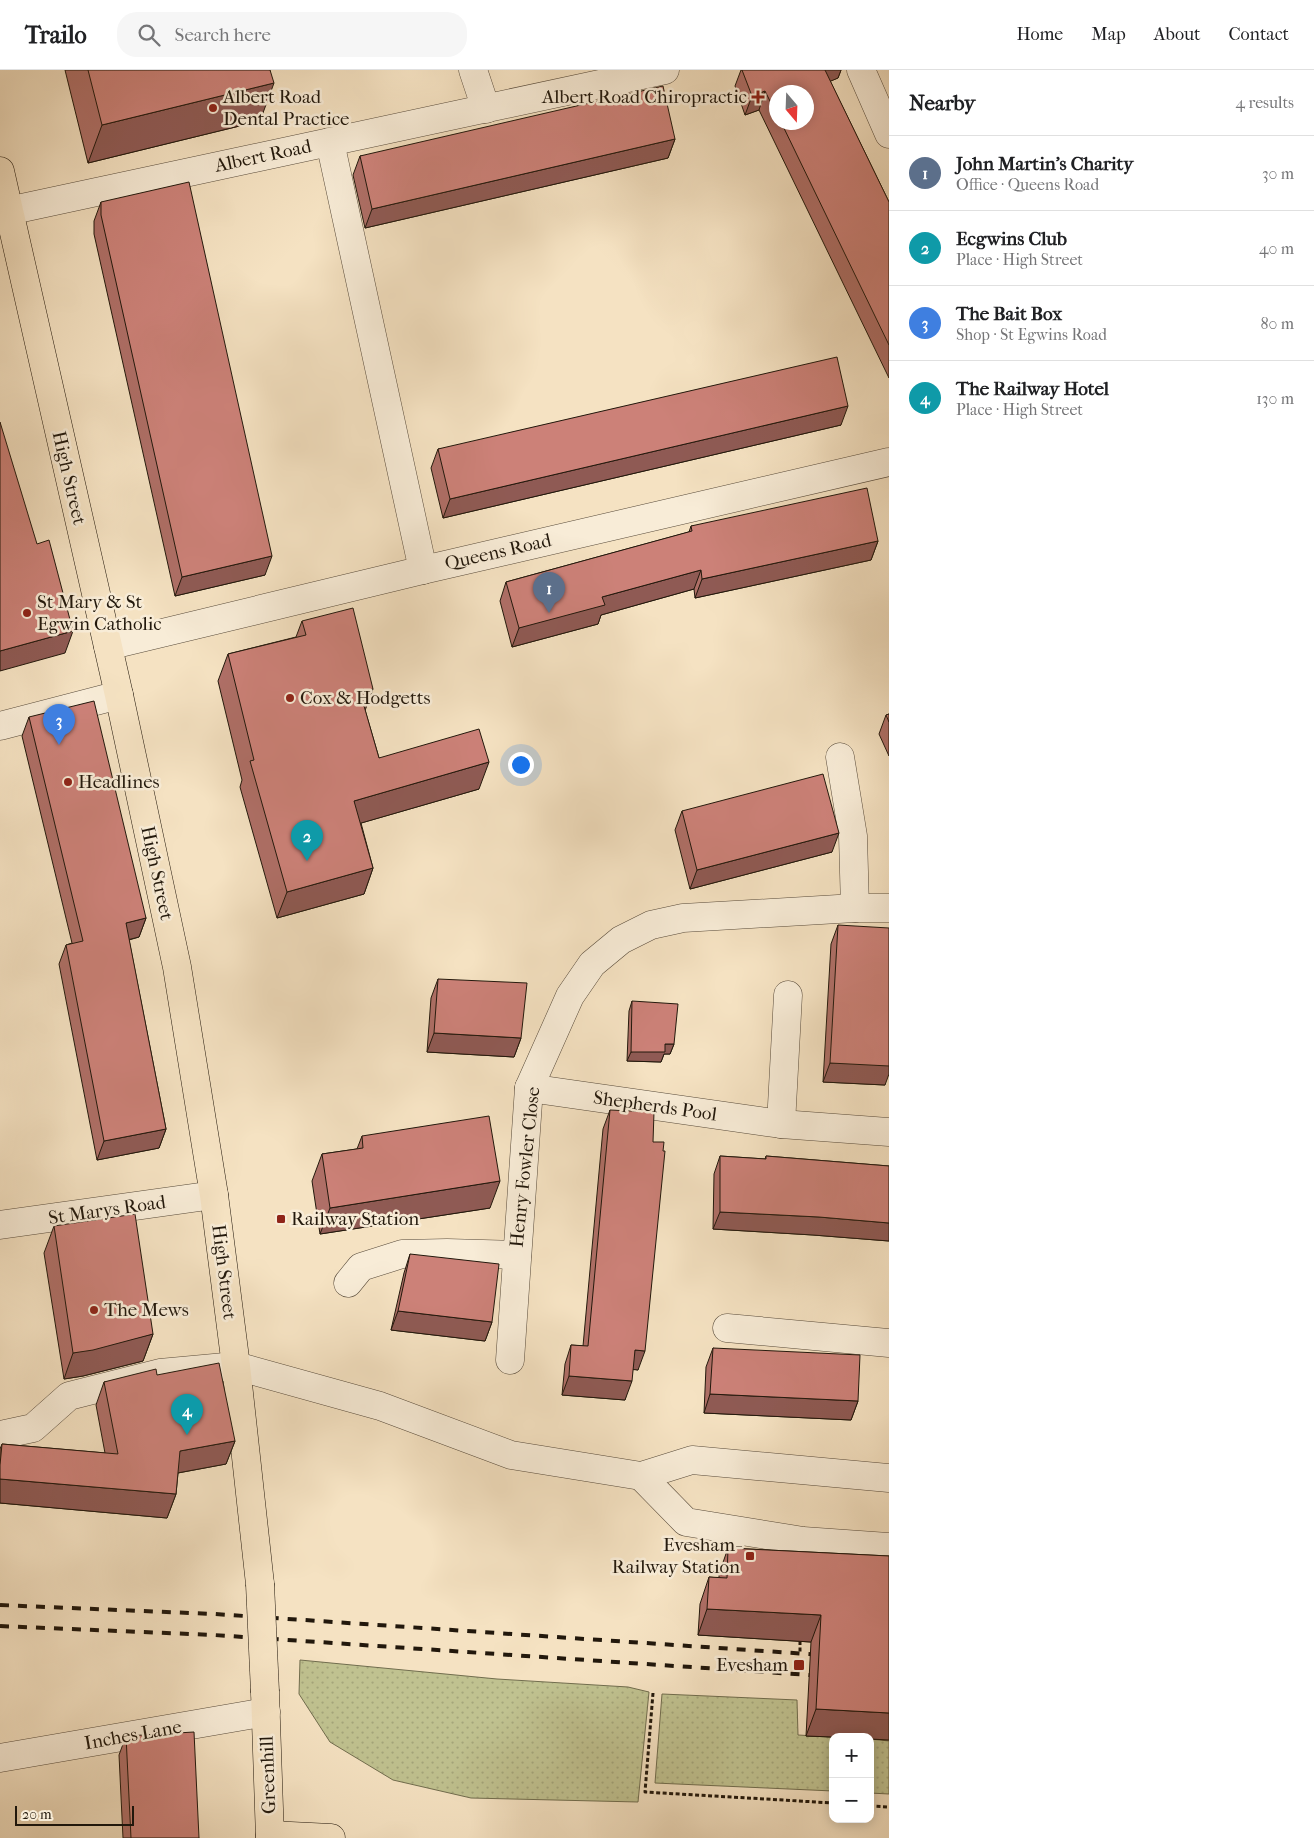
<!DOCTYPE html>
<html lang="en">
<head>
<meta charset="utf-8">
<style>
  body { margin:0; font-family:"IM FELL French Canon",serif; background:#f6f6f6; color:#202124 }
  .controls { position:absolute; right:15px; bottom:15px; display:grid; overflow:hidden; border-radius:10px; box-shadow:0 2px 12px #0003 }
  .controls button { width:45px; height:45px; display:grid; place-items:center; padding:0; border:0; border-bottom:1px solid #e0e0e0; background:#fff; color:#202124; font:25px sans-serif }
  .compass { position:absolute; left:769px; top:15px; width:45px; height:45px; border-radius:50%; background:#fff; box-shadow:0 2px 12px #0003; rotate:161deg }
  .scale { position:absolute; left:15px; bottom:12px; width:119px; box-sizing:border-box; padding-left:5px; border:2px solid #22180c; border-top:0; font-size:14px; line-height:18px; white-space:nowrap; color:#22180c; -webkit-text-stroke:4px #f8ecd7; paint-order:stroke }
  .you { position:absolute; left:520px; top:694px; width:18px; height:18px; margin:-12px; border:4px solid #fff; border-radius:50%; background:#1a73e8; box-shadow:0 0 0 8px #1a73e833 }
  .badge { display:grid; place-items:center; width:32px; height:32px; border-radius:50%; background:#8f2418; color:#fff; font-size:16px; font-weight:700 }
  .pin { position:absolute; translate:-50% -41px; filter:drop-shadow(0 1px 2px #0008) }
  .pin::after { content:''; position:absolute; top:26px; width:18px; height:15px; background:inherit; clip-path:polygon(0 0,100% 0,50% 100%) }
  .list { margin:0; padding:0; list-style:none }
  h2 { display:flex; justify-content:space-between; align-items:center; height:65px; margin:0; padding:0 20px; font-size:21px }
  h2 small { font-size:16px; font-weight:400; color:#757577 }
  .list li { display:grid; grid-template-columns:32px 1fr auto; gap:15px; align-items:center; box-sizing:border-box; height:75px; padding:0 20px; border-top:1px solid #e0e0e0 }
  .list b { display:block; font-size:19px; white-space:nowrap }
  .list p { margin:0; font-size:16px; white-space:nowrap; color:#757577 }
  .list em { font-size:16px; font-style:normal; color:#757577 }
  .icon { flex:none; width:28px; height:28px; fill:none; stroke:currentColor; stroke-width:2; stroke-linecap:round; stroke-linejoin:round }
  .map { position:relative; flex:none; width:889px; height:1768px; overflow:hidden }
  header { display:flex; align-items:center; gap:30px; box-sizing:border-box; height:70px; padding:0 25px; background:#fff; border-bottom:1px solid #e0e0e0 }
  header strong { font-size:24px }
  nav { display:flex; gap:28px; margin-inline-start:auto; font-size:18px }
  .search { width:350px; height:45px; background:#f6f6f6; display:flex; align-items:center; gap:12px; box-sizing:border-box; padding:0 18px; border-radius:20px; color:#757577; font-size:19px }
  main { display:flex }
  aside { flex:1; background:#fff }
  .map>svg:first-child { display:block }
  .grass { fill:url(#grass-dots); stroke:#716d4e }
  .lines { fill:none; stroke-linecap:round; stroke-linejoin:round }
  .minor-casing { stroke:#574a3a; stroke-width:29 }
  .major-casing { stroke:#22180c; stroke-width:29 }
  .path { stroke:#22180c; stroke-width:3; stroke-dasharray:4 2.5; stroke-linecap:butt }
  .minor { stroke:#f8ecd7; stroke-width:28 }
  .major { stroke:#f5e2c2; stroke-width:28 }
  .rail { stroke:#22180c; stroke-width:4; stroke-dasharray:9 9; stroke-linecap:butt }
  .major-bridge-casing { stroke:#22180c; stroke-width:29; stroke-linecap:butt }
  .major-bridge { stroke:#f5e2c2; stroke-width:28 }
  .wall { fill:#af6f67; stroke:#22180c; fill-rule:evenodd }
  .shaded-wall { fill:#8f5a54; stroke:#22180c }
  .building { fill:#cc8178; stroke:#22180c }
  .poi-dot { fill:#8f2418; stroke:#f8ecd7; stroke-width:2 }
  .labels { text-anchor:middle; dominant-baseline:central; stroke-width:5; stroke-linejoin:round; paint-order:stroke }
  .poi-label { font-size:19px; fill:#22180c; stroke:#f8ecd7; text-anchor:start }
  .street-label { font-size:19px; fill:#22180c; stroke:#f8ecd7 }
</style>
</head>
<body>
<header>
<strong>Trailo</strong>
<div class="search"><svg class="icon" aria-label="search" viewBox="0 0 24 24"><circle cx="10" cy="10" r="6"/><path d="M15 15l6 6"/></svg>Search here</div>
<nav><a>Home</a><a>Map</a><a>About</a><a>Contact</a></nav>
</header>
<main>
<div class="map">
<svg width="889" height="1768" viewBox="0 0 889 1768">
  <defs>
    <pattern id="grass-dots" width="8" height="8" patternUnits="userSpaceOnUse" patternTransform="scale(1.25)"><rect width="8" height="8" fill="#c0c290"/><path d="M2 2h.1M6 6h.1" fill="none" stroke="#a5a67b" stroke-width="1.8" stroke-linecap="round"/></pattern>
  </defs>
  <rect width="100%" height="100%" fill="#f5e2c2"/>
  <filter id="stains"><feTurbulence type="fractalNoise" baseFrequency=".004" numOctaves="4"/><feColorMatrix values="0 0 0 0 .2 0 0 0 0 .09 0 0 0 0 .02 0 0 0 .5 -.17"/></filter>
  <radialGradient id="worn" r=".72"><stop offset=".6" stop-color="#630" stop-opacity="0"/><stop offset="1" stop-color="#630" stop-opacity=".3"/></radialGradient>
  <!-- grass -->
  <g class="grass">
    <path d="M 300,1590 L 497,1609 L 628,1617 L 649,1622 L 638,1732 L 471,1728 L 393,1710 L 330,1672 L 299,1624 Z"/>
    <path d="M 662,1624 L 797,1630 L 798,1665 L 833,1667 L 833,1721 L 655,1713 Z"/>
    <path d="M 870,1669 L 889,1671 L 889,1724 L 870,1723 Z"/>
  </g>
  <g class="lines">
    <defs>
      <g id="minor">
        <path d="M 473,0 L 486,39"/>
        <path d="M 861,0 L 889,64"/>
        <path d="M 330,72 L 423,500"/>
        <path d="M 8,141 L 665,0"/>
        <path d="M 108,576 L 423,500 L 889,392"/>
        <path d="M 0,656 L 119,625"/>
        <path d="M 840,687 L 853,766 L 855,838"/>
        <path d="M 529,1018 L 781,1054 L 889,1062"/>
        <path d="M 781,1054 L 788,925"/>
        <path d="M 0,1155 L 214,1125"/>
        <path d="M 348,1213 L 361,1197 L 402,1184 L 447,1183 L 517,1185"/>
        <path d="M 727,1258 L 889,1273"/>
        <path d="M 510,1290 L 529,1018 L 570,926 L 592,894 L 621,870 L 651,855 L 683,848 L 855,838 L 889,838"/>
        <path d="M 0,1365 L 33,1358 L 69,1326 L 160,1303 L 236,1296 L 380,1336 L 511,1385 L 641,1406 L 692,1390 L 889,1408"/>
        <path d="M 641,1406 L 686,1452 L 803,1471 L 889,1477"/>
        <path d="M 0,1688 L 266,1642"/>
      </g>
      <g id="major">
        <path d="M 0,101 L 119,625 L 177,897 L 214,1125 L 236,1296 L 260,1514"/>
        <path d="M 265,1622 L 270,1768"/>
        <path d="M 270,1765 L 331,1768"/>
      </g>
    </defs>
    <!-- minor casing -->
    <use href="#minor" class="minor-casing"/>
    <!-- major casing -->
    <use href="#major" class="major-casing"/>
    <!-- path -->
    <g class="path">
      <path d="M 800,1571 L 800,1583"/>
      <path d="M 653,1623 L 645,1722 L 833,1733"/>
      <path d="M 870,1736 L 889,1737"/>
    </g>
    <!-- minor -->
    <use href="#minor" class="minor"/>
    <!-- major -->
    <use href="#major" class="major"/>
    <!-- rail -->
    <g class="rail">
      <path d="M 0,1535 L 215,1544 L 823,1585"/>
      <path d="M 0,1556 L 214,1565 L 824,1606"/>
    </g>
    <defs>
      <path id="major-bridge" d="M 260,1514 L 265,1622"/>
    </defs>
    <!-- major-bridge casing -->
    <use href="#major-bridge" class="major-bridge-casing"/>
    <!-- major-bridge -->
    <use href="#major-bridge" class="major-bridge"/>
  </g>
  <!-- wall -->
  <g class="wall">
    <path d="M 65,0 L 270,0 L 260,51 L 88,93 Z"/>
    <path d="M 741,0 L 841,0 L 838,8 L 830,11 L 889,132 L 889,308 L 759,40 L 745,45 L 735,16 ZM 776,22 L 806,52 L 776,52 Z"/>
    <path d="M 675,69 L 668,88 L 365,158 L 353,105 L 360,86 Z"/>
    <path d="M 101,132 L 265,505 L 175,526 L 94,164 L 94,151 Z"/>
    <path d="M 841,355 L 443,448 L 431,398 L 438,379 Z"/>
    <path d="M 691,456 L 878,471 L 871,490 L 695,528 L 694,519 L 601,545 L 598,554 L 512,577 L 500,531 L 506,512 L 689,462 Z"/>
    <path d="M 302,551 L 365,640 L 379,688 L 479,719 L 361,753 L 373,798 L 364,824 L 277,848 L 240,717 L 242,710 L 218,611 L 228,584 L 296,567 Z"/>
    <path d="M 889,644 L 889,686 L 879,664 L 886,645 Z"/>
    <path d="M 29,647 L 146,848 L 139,867 L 129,870 L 166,1059 L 159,1078 L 97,1090 L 59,894 L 66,875 L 72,873 L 22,666 Z"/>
    <path d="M 682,741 L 832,782 L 690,819 L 675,760 Z"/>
    <path d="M 838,855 L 885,1015 L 823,1012 L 831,874 Z"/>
    <path d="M 438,909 L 521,968 L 514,987 L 427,982 L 431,928 Z"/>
    <path d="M 632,931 L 674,974 L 670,984 L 664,984 L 661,992 L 627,991 L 629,941 Z"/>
    <path d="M 610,1040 L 638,1300 L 633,1299 L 625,1330 L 562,1325 L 565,1294 L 571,1275 L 583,1276 L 603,1059 Z"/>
    <path d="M 362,1066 L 490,1138 L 320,1164 L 312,1111 L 322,1084 L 357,1079 Z"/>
    <path d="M 720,1086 L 765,1089 L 766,1086 L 889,1096 L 889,1171 L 813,1165 L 713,1159 L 714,1104 Z"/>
    <path d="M 54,1156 L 153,1264 L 143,1291 L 83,1306 L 64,1309 L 44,1183 Z"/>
    <path d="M 410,1184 L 492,1252 L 485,1271 L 391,1260 L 404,1203 Z"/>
    <path d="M 713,1278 L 858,1331 L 851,1350 L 704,1343 L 706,1297 Z"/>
    <path d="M 157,1305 L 235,1371 L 226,1394 L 178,1403 L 176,1424 L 167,1448 L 0,1433 L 0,1379 L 2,1374 L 105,1383 L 96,1335 L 104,1312 Z"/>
    <path d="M 728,1478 L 889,1486 L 889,1670 L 870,1669 L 870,1667 L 833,1667 L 806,1666 L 811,1572 L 698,1565 L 700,1534 L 709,1507 L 719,1508 L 719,1504 Z"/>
    <path d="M 126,1666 L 199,1768 L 123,1768 L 119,1685 Z"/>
  </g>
  <!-- shaded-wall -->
  <g class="shaded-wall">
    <path d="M 823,0 L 841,0 L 838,8 L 817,17 Z"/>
    <path d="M 274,13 L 260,51 L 88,93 L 102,55 Z"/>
    <path d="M 765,21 L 759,40 L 745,45 L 752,26 Z"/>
    <path d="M 675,69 L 668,88 L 365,158 L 372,139 Z"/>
    <path d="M 848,336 L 841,355 L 443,448 L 450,429 Z"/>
    <path d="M 878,471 L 871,490 L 695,528 L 702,509 Z"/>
    <path d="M 272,486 L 265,505 L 175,526 L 182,507 Z"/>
    <path d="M 701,500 L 694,519 L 601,545 L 598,554 L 512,577 L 519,558 L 602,527 Z"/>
    <path d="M 73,561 L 65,583 L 0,601 L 0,581 Z"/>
    <path d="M 373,619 L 363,646 L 360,622 Z"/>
    <path d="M 489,692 L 479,719 L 344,758 L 354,731 Z"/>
    <path d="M 839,763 L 832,782 L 690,819 L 697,800 Z"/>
    <path d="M 373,798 L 364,824 L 277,848 L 287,822 Z"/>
    <path d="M 146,848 L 139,867 L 119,872 L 126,853 Z"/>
    <path d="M 434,963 L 521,968 L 514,987 L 427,982 Z"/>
    <path d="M 665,974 L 674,974 L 670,984 L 664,984 L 661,992 L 627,991 L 631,982 Z"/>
    <path d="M 889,992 L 889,1004 L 885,1015 L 823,1012 L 830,993 Z"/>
    <path d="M 166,1059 L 159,1078 L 97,1090 L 104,1071 Z"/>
    <path d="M 500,1111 L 490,1138 L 320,1164 L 330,1138 Z"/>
    <path d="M 720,1142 L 819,1147 L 889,1153 L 889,1171 L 813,1165 L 713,1159 Z"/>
    <path d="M 398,1241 L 492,1252 L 485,1271 L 391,1260 Z"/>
    <path d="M 153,1264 L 143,1291 L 83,1306 L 64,1309 L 73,1283 Z"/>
    <path d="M 635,1280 L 645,1281 L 638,1300 L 628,1299 Z"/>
    <path d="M 569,1306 L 632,1311 L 625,1330 L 562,1325 Z"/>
    <path d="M 710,1324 L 858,1331 L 851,1350 L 704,1343 Z"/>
    <path d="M 235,1371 L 226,1394 L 172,1404 L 180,1381 Z"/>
    <path d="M 0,1409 L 176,1424 L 167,1448 L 0,1433 Z"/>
    <path d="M 707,1539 L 821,1545 L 811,1572 L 698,1565 Z"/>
    <path d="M 816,1639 L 889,1643 L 889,1670 L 870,1669 L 870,1667 L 833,1667 L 806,1666 Z"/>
  </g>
  <!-- building -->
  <g class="building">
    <path d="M 88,0 L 270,0 L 274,13 L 102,55 Z"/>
    <path d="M 742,0 L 825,0 L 889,132 L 889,275 L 781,52 L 806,52 L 806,22 L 776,22 L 776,43 L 765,21 L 752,26 Z"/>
    <path d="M 663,16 L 675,69 L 372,139 L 360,86 Z"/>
    <path d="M 189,112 L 272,486 L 182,507 L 101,145 L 101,132 Z"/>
    <path d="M 837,287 L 848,336 L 450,429 L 438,379 Z"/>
    <path d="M 0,352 L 37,474 L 49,470 L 73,561 L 0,581 Z"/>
    <path d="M 867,418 L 878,471 L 702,509 L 701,500 L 602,527 L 605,535 L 519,558 L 506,512 L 692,461 L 691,456 Z"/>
    <path d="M 353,538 L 373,619 L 360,622 L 379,688 L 479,659 L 489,692 L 354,731 L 373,798 L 287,822 L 250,691 L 254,690 L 228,584 L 306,565 L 302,551 Z"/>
    <path d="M 94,631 L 146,848 L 126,853 L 166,1059 L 104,1071 L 66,875 L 83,871 L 29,647 Z"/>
    <path d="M 889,644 L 889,652 L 886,645 Z"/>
    <path d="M 823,704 L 839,763 L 697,800 L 682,741 Z"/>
    <path d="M 838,855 L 889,858 L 889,996 L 830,993 Z"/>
    <path d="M 438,909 L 527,913 L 521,968 L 434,963 Z"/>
    <path d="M 632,931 L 678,934 L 674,974 L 665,974 L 665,982 L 631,982 Z"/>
    <path d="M 610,1040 L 654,1042 L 653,1072 L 664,1072 L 663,1081 L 665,1081 L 645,1281 L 635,1280 L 632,1311 L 569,1306 L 571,1275 L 588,1276 Z"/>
    <path d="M 489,1046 L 500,1111 L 330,1138 L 322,1084 L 363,1078 L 362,1066 Z"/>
    <path d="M 720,1086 L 766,1089 L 766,1086 L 889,1096 L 889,1153 L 819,1147 L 720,1142 Z"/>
    <path d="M 135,1144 L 153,1264 L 93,1280 L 73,1283 L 54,1156 Z"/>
    <path d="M 410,1184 L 499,1194 L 492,1252 L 398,1241 Z"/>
    <path d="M 713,1278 L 860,1285 L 858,1331 L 710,1324 Z"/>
    <path d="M 219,1293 L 235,1371 L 180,1381 L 176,1424 L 0,1409 L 0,1395 L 2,1374 L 118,1384 L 104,1312 L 156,1299 L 157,1305 Z"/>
    <path d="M 728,1478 L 889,1486 L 889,1643 L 816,1639 L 821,1545 L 707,1539 L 709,1507 L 727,1508 Z"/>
    <path d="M 194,1662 L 199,1768 L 131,1768 L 126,1666 Z"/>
  </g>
  <!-- markers -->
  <g class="poi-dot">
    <path d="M755.5 19.5h5v5h5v5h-5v5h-5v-5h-5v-5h5z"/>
    <circle cx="213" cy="38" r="5"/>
    <circle cx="27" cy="543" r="5"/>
    <circle cx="290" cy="628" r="5"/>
    <circle cx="68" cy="712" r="5"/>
    <rect x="276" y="1144" width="10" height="10" rx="2.5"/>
    <circle cx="94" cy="1240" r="5"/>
    <rect x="745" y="1481" width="10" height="10" rx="2.5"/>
    <rect x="793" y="1589" width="12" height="12" rx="2.5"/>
  </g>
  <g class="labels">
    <!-- poi labels -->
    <g class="poi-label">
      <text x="223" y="27">Albert Road<tspan x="223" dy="22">Dental Practice</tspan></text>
      <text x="747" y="27" text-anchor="end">Albert Road Chiropractic</text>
      <text x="37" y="532">St Mary &amp; St<tspan x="37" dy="22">Egwin Catholic</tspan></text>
      <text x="300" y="628">Cox &amp; Hodgetts</text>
      <text x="78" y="712">Headlines</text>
      <text x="291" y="1149">Railway Station</text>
      <text x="104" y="1240">The Mews</text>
      <text x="740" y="1475" text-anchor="end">Evesham-<tspan x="740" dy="22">Railway Station</tspan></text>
      <text x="788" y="1595" text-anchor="end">Evesham</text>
    </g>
    <!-- street labels -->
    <g class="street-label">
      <text transform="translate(263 86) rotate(-12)">Albert Road</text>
      <text transform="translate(69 408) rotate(77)">High Street</text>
      <text transform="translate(498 482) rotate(-13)">Queens Road</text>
      <text transform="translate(157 803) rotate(78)">High Street</text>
      <text transform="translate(655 1036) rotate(8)">Shepherds Pool</text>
      <text transform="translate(525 1097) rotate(-84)">Henry Fowler Close</text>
      <text transform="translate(107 1140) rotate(-8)">St Marys Road</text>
      <text transform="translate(224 1202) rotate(83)">High Street</text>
      <text transform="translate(133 1665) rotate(-10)">Inches Lane</text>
      <text transform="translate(268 1705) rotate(-92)">Greenhill</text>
    </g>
  </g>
  <rect width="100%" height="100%" filter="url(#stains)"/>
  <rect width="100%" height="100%" fill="url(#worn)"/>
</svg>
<div class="controls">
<button>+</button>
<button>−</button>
</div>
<svg class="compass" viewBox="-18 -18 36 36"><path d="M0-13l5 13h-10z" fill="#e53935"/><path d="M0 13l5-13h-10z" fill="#757577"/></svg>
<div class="scale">20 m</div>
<div class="you"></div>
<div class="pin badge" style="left:549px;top:543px;background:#5c6f8a">1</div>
<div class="pin badge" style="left:307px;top:791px;background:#0f9aa8">2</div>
<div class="pin badge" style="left:59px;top:675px;background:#3f7fe0">3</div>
<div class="pin badge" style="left:187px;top:1365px;background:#0f9aa8">4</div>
</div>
<aside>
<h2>Nearby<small>4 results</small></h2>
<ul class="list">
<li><span class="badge" style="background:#5c6f8a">1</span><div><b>John Martin's Charity</b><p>Office · Queens Road</p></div><em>30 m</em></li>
<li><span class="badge" style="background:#0f9aa8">2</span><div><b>Ecgwins Club</b><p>Place · High Street</p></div><em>40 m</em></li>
<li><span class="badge" style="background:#3f7fe0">3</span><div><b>The Bait Box</b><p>Shop · St Egwins Road</p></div><em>80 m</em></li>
<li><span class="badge" style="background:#0f9aa8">4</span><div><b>The Railway Hotel</b><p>Place · High Street</p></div><em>130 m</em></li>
</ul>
</aside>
</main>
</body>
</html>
